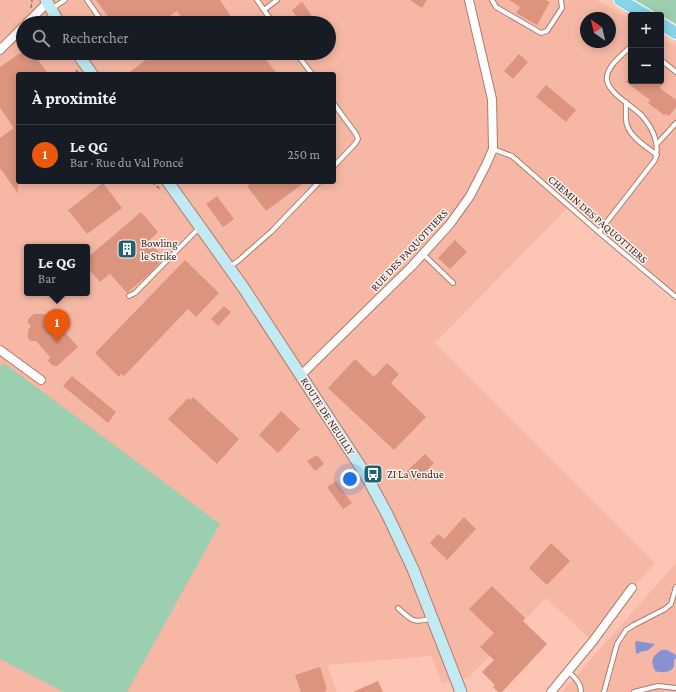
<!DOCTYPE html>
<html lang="fr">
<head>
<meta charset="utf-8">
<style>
  body { margin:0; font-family:"Crimson Pro",serif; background:#242831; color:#f1f3f6 }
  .controls { position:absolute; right:12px; top:12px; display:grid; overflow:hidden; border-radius:4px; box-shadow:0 2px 10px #0003 }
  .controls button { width:36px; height:36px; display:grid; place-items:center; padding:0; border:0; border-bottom:1px solid #363941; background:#171b24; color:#f1f3f6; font:20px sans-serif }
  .compass { position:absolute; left:580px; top:12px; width:36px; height:36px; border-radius:50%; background:#171b24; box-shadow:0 2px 10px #0003; rotate:326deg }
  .you { position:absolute; left:350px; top:479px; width:14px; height:14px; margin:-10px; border:3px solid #fff; border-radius:50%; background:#1a73e8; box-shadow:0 0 0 6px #1a73e833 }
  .badge { display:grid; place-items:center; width:26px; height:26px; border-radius:50%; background:#ea580c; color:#fff; font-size:13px; font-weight:700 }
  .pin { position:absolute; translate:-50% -33px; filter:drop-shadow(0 1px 2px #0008) }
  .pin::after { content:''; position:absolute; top:21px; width:14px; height:12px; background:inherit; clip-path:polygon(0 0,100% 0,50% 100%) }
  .popup { position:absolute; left:24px; top:244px; width:66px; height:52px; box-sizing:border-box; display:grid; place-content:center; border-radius:4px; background:#171b24; filter:drop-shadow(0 1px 3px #0005); font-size:13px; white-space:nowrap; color:#9ea1a6 }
  .popup b { font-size:15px; color:#f1f3f6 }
  .popup::after { content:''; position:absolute; left:50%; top:100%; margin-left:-8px; border:8px solid transparent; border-top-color:#171b24 }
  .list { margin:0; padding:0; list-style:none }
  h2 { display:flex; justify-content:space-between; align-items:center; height:52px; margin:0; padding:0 16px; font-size:17px }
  h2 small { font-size:13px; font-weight:400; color:#9ea1a6 }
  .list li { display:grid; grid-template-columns:26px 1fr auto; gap:12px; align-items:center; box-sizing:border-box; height:60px; padding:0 16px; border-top:1px solid #363941 }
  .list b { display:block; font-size:15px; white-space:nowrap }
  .list p { margin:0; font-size:13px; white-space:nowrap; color:#9ea1a6 }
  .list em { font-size:13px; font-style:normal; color:#9ea1a6 }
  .icon { flex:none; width:22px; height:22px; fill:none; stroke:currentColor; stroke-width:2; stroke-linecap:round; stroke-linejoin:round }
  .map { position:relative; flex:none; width:676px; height:692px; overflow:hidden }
  .search { position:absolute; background:#171b24; box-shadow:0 2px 10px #0003; left:16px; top:16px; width:320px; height:44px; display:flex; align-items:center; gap:10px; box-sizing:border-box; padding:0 14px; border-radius:22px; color:#9ea1a6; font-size:15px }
  .panel { position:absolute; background:#171b24; box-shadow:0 2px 10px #0003; left:16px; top:72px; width:320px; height:112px; border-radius:4px }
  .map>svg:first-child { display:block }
  .built { fill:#f6b8a5; fill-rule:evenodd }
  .green { fill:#9cceb0 }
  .water { fill:#8991d0 }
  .building { fill:#dc947e }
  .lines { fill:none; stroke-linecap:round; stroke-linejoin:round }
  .service-casing { stroke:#ad7b6b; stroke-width:6 }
  .minor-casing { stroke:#ad7b6b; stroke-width:10 }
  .secondary-casing { stroke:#ad7b6b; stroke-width:13 }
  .primary-casing { stroke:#fff; stroke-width:14 }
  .path { stroke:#9f786d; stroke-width:1.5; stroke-dasharray:4 2; stroke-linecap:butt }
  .service { stroke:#fff; stroke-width:4 }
  .minor { stroke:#fff; stroke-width:8 }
  .secondary { stroke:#c2eaf3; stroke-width:11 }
  .primary { stroke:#85d4e7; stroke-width:12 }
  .labels { text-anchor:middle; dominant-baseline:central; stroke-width:3; stroke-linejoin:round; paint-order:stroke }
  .street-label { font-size:11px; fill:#3a251f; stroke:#fdf2ee }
  .poi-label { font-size:11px; fill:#3a251f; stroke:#fdf2ee; text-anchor:start }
</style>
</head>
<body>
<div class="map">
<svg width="676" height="692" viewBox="0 0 676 692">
  <rect width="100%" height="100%" fill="#fcc5b4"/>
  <!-- built -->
  <g class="built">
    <path d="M 0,0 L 596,0 L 631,19 L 631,81 L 661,81 L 661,37 L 676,46 L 676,293 L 572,203 L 435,343 L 655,563 L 589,638 L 546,598 L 468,678 L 442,683 L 431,656 L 327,665 L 337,692 L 0,692 ZM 586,18 L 610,18 L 610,42 L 586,42 ZM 23,23 L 329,23 L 329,53 L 23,53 ZM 18,74 L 334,74 L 334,182 L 18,182 ZM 27,247 L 87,247 L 87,293 L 27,293 Z"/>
    <path d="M 676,563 L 676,692 L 562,692 Z"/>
  </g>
  <!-- green -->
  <g class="green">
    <path d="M 635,0 L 676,0 L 676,24 Z"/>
    <path d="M 4,363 L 220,524 L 127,692 L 64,692 L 0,659 L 0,367 Z"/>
  </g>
  <!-- water -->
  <g class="water">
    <path d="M 636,641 L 655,644 C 652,647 649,650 646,651 C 642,651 641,651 638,654 L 636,653 L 635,643 Z"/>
    <path d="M 661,650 L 667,650 L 676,655 L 676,658 L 674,660 C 676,672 665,674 655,671 C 650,660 652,657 661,650 Z"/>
  </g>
  <!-- building -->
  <g class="building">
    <path d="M 96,0 L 220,0 L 235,23 L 186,23 L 177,11 L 162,21 L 160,18 L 153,23 L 113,23 Z"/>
    <path d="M 410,0 L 427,0 L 422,8 Z"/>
    <path d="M 509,0 L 545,0 L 550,2 L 537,25 L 516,13 L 520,7 Z"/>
    <path d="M 302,2 L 317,23 L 301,23 L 292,10 Z"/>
    <path d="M 20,53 L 33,53 L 48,74 L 18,74 L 18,193 L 0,168 L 0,138 L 14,128 L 0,108 L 0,67 Z"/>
    <path d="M 155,53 L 261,53 L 277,74 L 127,74 Z"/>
    <path d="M 519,54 L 528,62 L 513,79 L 504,71 Z"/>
    <path d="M 625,81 L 665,81 L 660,88 L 676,100 L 676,107 L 669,116 L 666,114 L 664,115 L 648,103 L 650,100 Z"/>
    <path d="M 546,85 L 576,110 L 566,122 L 536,97 Z"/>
    <path d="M 253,182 L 305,182 L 266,211 L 247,186 Z"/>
    <path d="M 103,183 L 122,208 L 87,234 L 68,210 Z"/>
    <path d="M 217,196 L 234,219 L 223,227 L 206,204 Z"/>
    <path d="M 141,212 L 158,232 L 149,241 L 164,258 L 148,275 L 127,293 L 110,274 L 100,282 L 87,267 L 87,258 Z"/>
    <path d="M 455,240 L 467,252 L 450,269 L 438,258 Z"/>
    <path d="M 185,260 L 219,293 L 196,317 L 188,309 L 124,376 L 121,374 L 119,377 L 95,353 Z"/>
    <path d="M 224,306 L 231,312 L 218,326 L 211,319 Z"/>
    <path d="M 34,314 L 44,314 L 51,319 L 51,322 L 60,333 L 63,330 L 78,347 L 56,367 L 54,365 L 53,366 L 48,361 L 50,357 L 36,341 L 30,341 L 28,338 L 28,330 L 31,326 L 28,323 L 28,319 Z"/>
    <path d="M 355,359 L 374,377 L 387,363 L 399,374 L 391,383 L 426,417 L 394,450 L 328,388 Z"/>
    <path d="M 72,376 L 116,412 L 108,423 L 63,386 Z"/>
    <path d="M 193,397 L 239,439 L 217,464 L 168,419 L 188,398 L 190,400 Z"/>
    <path d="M 281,411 L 300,429 L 278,453 L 259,435 Z"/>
    <path d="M 425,454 L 434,463 L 415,481 L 406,472 Z"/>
    <path d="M 317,455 L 324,464 L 315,471 L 307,461 Z"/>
    <path d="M 336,481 L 352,503 L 343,509 L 327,487 Z"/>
    <path d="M 464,517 L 476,529 L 447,560 L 430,543 L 438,534 L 444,539 Z"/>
    <path d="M 551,543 L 570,561 L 547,585 L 529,568 Z"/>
    <path d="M 492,586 L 525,618 L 523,621 L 547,644 L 502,692 L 498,692 L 493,687 L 495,685 L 482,672 L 494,660 L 480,647 L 494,633 L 469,609 Z"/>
    <path d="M 320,667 L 327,689 L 325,690 L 326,692 L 301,692 L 295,675 Z"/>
    <path d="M 378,681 L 383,692 L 353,692 Z"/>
  </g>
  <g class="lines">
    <defs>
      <g id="service">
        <path d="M 87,0 L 103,23"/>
        <path d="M 257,0 L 273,23"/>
        <path d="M 492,0 L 496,7 L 541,33 L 547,31 L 562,8 L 561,0"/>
        <path d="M 51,9 L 65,0"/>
        <path d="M 264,10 L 277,0"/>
        <path d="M 296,53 L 312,74"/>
        <path d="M 661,60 L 676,72"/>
        <path d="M 626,102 C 626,109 625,119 627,125 C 631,138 647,147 657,155"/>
        <path d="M 334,104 L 356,134 L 358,139 L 355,144 L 334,166"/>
        <path d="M 657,144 L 676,123"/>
        <path d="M 493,149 L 512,156 L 602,235 L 676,297"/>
        <path d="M 599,232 L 655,160 C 660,144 653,129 643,117 C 634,106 604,92 607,76 C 609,65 620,57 628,49 L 631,48"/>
        <path d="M 423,254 L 453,283"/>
        <path d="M 229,267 L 238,261 L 272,231 L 319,182"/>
        <path d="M 129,296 L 135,293 L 200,227"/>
        <path d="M 398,608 C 411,620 413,624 432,618"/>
        <path d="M 568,671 C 575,678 581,683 581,692"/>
        <path d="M 604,692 L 617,644 L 626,630 L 634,625 L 665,609 L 671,604 L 676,587"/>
        <path d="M 634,692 L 658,686 L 676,688"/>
      </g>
      <g id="minor">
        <path d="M 27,23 L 47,3"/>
        <path d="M 0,50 L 23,27"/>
        <path d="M 0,350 L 41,380"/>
        <path d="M 301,375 L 412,266 L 450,224 L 470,196 L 486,165 L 493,149 L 492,99 L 469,0"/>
        <path d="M 551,692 L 593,641 L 632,588"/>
      </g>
      <g id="secondary">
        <path d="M 46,0 L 59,23"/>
        <path d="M 77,53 L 92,74"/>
        <path d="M 168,182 L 243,287 L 366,475 L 388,516 L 413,569 L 461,692"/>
      </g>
      <g id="primary">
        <path d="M 620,0 L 646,15"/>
        <path d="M 661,24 L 676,33"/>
      </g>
    </defs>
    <!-- service casing -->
    <use href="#service" class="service-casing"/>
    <!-- minor casing -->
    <use href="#minor" class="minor-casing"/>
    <!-- secondary casing -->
    <use href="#secondary" class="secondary-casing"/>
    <!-- primary casing -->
    <use href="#primary" class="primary-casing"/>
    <!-- path -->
    <g class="path">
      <path d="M 31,8 L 32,0"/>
      <path d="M 40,20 L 44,23"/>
      <path d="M 76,70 L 79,74"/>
      <path d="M 152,182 L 161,190"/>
    </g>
    <!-- service -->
    <use href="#service" class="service"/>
    <!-- minor -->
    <use href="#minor" class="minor"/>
    <!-- secondary -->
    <use href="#secondary" class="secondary"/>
    <!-- primary -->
    <use href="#primary" class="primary"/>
  </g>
  <!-- icons -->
  <defs>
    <symbol id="building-square" viewBox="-11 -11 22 22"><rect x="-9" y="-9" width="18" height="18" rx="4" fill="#1e6374" stroke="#fdf2ee"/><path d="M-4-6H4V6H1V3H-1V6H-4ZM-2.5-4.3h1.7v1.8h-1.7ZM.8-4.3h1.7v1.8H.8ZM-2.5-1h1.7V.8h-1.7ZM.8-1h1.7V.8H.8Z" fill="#fff"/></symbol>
    <symbol id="bus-square" viewBox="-11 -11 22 22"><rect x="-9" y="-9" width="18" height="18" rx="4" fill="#1e6374" stroke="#fdf2ee"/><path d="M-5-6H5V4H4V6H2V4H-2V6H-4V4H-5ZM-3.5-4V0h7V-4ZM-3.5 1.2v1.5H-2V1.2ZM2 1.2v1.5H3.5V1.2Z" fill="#fff"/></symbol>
  </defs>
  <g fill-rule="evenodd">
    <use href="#building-square" x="116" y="238" width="22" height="22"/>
    <use href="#bus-square" x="362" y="463" width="22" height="22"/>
  </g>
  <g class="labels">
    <!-- street labels -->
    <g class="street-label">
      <text transform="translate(598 219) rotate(41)">CHEMIN DES PAQUOTTIERS</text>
      <text transform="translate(409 250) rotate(-47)">RUE DES PAQUOTTIERS</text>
      <text transform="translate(328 416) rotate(57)">ROUTE DE NEUILLY</text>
    </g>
    <!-- poi labels -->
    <g class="poi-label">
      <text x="141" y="243">Bowling<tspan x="141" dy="13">le Strike</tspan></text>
      <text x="387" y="474">ZI La Vendue</text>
    </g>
  </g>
</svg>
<div class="controls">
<button>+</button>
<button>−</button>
</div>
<svg class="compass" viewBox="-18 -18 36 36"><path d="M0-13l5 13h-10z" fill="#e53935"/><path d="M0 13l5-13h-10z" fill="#9ea1a6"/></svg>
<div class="you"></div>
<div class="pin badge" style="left:57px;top:342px">1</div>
<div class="popup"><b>Le QG</b>Bar</div>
<div class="search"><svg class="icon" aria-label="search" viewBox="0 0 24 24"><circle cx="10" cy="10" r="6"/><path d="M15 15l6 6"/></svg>Rechercher</div>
<section class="panel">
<h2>À proximité<small></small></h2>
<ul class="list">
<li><span class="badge">1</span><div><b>Le QG</b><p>Bar · Rue du Val Poncé</p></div><em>250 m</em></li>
</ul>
</section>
</div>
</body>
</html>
